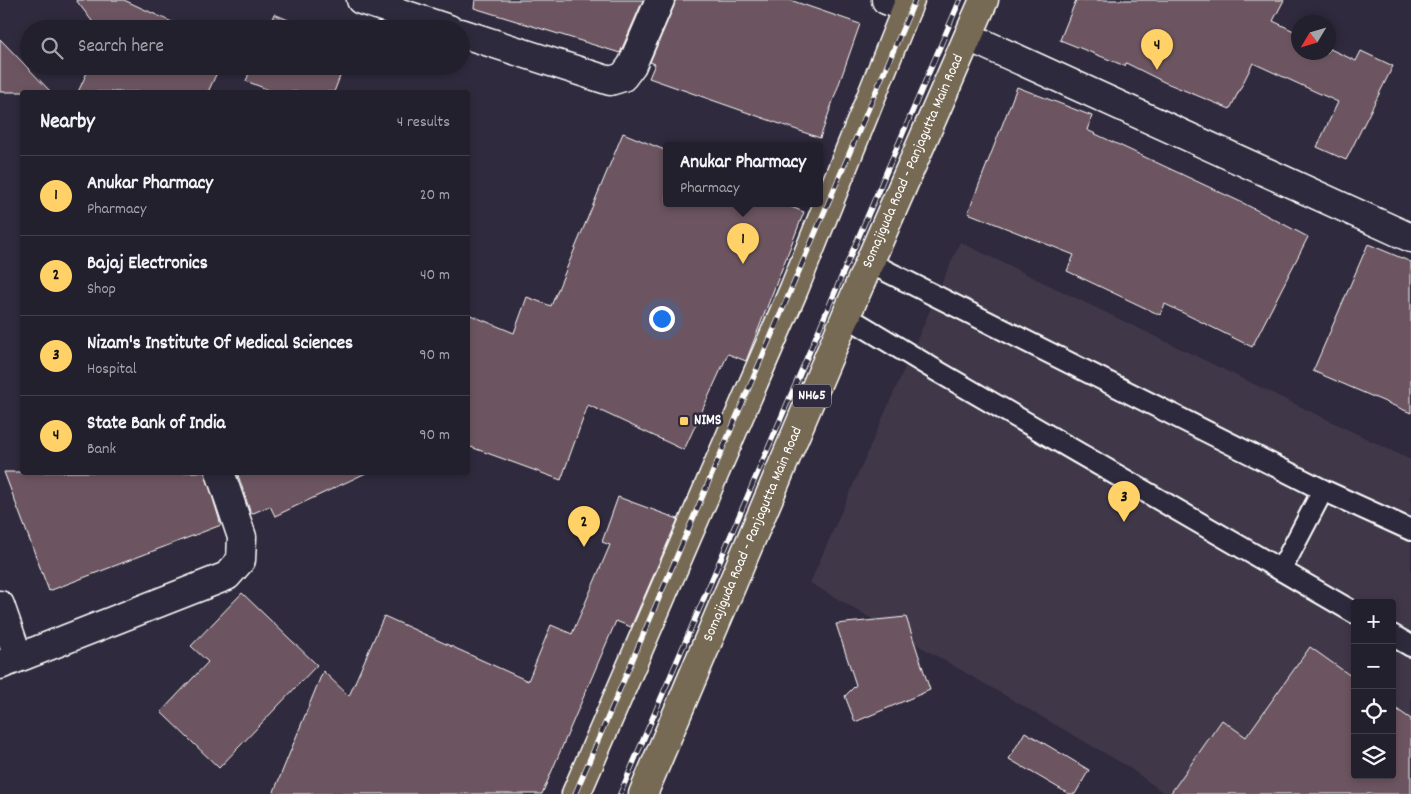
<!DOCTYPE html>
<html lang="en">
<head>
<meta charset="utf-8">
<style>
  body { margin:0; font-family:Dekko,sans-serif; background:#2f2d3a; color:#f1f3f6 }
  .controls { position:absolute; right:15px; bottom:15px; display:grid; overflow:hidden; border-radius:5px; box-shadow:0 2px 8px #0003 }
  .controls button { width:45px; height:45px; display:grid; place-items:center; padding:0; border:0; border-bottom:1px solid #403e4a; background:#23202e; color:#f1f3f6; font:25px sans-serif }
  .compass { position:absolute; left:1291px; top:15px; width:45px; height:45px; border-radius:50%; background:#23202e; box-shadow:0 2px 8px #0003; rotate:232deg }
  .you { position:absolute; left:661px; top:318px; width:18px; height:18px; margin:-12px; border:4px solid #fff; border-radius:50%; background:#1a73e8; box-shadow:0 0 0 8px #1a73e833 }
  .badge { display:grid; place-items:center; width:32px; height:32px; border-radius:50%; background:#ffd166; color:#111; font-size:16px; font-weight:700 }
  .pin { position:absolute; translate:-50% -41px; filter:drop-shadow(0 1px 2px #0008) }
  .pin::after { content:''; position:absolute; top:26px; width:18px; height:15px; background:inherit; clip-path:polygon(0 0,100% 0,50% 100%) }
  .popup { position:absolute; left:663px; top:142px; width:160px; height:65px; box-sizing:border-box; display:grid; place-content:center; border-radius:5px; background:#23202e; filter:drop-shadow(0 1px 4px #0005); font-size:16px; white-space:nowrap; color:#a3a3aa }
  .popup b { font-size:19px; color:#f1f3f6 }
  .popup::after { content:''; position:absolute; left:50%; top:100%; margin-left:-10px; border:10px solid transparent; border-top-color:#23202e }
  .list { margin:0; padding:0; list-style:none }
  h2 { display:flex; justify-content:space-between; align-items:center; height:65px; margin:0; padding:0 20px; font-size:21px }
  h2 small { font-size:16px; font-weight:400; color:#a3a3aa }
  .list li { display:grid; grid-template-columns:32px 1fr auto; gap:15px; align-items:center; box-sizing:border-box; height:80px; padding:0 20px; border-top:1px solid #403e4a }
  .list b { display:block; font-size:19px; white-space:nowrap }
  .list p { margin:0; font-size:16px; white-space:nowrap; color:#a3a3aa }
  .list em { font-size:16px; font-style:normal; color:#a3a3aa }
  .icon { flex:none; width:28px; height:28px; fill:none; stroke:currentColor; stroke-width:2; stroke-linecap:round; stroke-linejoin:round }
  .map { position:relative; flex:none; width:1411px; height:794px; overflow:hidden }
  .search { position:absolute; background:#23202e; box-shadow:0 2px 8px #0003; left:20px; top:20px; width:450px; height:55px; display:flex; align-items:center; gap:12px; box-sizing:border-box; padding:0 18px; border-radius:28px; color:#a3a3aa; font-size:19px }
  .panel { position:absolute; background:#23202e; box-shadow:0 2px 8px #0003; left:20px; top:90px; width:450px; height:385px; border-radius:5px }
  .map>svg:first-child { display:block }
  .built { fill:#413748; fill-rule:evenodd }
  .building { fill:#6c5460; stroke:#fff }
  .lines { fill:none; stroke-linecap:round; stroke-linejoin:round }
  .service-casing { stroke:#fff; stroke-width:24 }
  .minor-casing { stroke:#fff; stroke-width:31 }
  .trunk-casing { stroke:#fff; stroke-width:31 }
  .service { stroke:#2f2a3d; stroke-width:20 }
  .minor { stroke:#2f2a3d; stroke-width:28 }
  .trunk { stroke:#776a54; stroke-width:28 }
  .rail-casing { stroke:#fff; stroke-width:5.5 }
  .rail { stroke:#2f2a3d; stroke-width:4; stroke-dasharray:11; stroke-linecap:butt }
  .poi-dot { fill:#ffd166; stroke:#2f2a3d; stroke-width:2 }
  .labels { text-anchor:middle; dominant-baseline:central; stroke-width:5; stroke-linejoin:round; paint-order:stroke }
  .shield { fill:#2f2a3d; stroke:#c1bfc5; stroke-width:1 }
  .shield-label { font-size:14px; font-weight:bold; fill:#fff }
  .street-label { font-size:15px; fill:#fff; stroke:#2f2a3d }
  .poi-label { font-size:15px; font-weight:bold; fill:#fff; stroke:#2f2a3d; text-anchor:start }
</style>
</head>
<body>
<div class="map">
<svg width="1411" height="794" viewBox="0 0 1411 794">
  <rect width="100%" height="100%" fill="#2f2a3d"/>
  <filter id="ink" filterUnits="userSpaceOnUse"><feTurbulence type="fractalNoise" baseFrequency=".02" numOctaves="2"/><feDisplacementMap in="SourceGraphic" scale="10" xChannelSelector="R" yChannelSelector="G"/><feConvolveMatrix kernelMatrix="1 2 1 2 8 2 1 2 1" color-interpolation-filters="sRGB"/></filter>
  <g filter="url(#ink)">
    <!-- built -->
    <path class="built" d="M 960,242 L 1411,460 L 1411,794 L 1165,794 L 1127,766 L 810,583 ZM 1355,603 L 1392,603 L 1392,775 L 1355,775 Z"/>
    <!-- building -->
    <g class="building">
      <path d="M 76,0 L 124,0 L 187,29 L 98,29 Z"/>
      <path d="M 475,0 L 643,0 L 620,53 L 474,8 Z"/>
      <path d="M 675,0 L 790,0 L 860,24 L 820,138 L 649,78 L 655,64 L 650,62 L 674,6 Z"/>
      <path d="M 1076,0 L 1284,0 L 1273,21 L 1298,33 L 1298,52 L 1328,52 L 1328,48 L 1356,61 L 1361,51 L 1393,66 L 1346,160 L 1317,147 L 1338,102 L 1253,63 L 1230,109 L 1164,82 L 1126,63 L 1125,66 L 1060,40 Z"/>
      <path d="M 274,14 L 310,29 L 268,29 Z"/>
      <path d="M 0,39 L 51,92 L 0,92 Z"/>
      <path d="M 90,66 L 220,66 L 208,92 L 78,92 Z"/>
      <path d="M 252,66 L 344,66 L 334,92 L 274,92 L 246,81 Z"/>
      <path d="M 1017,87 L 1092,116 L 1087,130 L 1243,203 L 1308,237 L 1252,347 L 1165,304 L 1160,315 L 1067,271 L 1074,255 L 968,213 Z"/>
      <path d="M 623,133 L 667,151 L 667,203 L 781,203 L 804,212 L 746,361 L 728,354 L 684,450 L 588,405 L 561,480 L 468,446 L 468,314 L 514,333 L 527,297 L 551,306 Z"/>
      <path d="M 1368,244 L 1411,262 L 1411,413 L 1313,371 Z"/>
      <path d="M 4,472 L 205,472 L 221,525 L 49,591 Z"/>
      <path d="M 237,472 L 368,472 L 275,516 L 270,506 L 251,514 Z"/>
      <path d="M 618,497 L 678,519 L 631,627 L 616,621 L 542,794 L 273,794 L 323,671 L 349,696 L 384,616 L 528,681 L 551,625 L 572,634 L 610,545 L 602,542 Z"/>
      <path d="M 242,593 L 317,665 L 219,768 L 161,712 L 208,662 L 191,646 Z"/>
      <path d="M 906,617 L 930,690 L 855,722 L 845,696 L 856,685 L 836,624 Z"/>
      <path d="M 1310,647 L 1355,679 L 1355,775 L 1392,775 L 1392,706 L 1411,719 L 1411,794 L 1170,794 L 1222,720 L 1246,737 Z"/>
      <path d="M 1025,732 L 1089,770 L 1075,794 L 1069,794 L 1009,759 Z"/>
    </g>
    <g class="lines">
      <defs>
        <g id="service">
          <path d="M 870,263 L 1323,490 L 1411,530"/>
          <path d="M 846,316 L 937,371 L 1355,613"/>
          <path d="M 1281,570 L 1323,490"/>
          <path d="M 1392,635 L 1411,646"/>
        </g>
        <g id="minor">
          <path d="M 361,0 L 449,29"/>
          <path d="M 886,0 L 907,8"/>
          <path d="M 461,33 L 610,81 L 623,77 L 632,65 L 660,0"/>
          <path d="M 969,37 L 1411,238"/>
          <path d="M 0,605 L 18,657"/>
          <path d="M 0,665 L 227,576 L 241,560 L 242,537 L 220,472"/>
        </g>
        <g id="trunk">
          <path d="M 576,794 L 794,289 L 910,0"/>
          <path id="s1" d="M 643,794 L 846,316 L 984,0"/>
        </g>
      </defs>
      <!-- service casing -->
      <use href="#service" class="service-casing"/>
      <!-- minor casing -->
      <use href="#minor" class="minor-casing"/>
      <!-- trunk casing -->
      <use href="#trunk" class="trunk-casing"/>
      <!-- service -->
      <use href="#service" class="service"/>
      <!-- minor -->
      <use href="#minor" class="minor"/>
      <!-- trunk -->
      <use href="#trunk" class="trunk"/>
      <defs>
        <g id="rail">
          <path d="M 575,794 L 915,0"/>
          <path d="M 620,794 L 960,0"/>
        </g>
      </defs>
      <!-- rail casing -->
      <use href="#rail" class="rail-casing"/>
      <!-- rail -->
      <use href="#rail" class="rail"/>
    </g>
  </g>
  <!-- markers -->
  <rect class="poi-dot" x="679" y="416" width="10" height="10" rx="2.5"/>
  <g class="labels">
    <!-- shield labels -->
    <rect class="shield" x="793" y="384.5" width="38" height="23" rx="4"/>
    <g class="shield-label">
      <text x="812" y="396">NH65</text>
    </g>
    <!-- street labels -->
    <g class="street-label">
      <text stroke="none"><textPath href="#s1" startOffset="688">Somajiguda Road - Panjagutta Main Road</textPath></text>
      <text stroke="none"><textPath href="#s1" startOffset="282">Somajiguda Road - Panjagutta Main Road</textPath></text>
    </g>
    <!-- poi labels -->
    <g class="poi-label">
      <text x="694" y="421">NIMS</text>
    </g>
  </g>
</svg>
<div class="controls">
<button>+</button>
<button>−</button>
<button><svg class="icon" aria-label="locate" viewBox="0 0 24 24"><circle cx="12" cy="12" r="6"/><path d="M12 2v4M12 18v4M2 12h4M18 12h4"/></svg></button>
<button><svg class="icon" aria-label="layers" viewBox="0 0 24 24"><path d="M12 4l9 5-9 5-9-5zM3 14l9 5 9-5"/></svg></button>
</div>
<svg class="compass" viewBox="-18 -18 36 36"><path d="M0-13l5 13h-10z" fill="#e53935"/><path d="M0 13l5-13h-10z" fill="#a3a3aa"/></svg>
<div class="you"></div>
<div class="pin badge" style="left:743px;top:264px">1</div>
<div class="popup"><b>Anukar Pharmacy</b>Pharmacy</div>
<div class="pin badge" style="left:584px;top:547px">2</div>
<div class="pin badge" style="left:1124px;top:522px">3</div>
<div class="pin badge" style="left:1157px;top:70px">4</div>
<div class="search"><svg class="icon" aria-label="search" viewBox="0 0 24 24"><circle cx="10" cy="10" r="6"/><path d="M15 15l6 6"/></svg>Search here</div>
<section class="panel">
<h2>Nearby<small>4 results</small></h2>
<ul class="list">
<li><span class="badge">1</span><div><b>Anukar Pharmacy</b><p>Pharmacy</p></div><em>20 m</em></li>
<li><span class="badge">2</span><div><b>Bajaj Electronics</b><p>Shop</p></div><em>40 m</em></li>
<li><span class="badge">3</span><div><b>Nizam's Institute Of Medical Sciences</b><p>Hospital</p></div><em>90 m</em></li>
<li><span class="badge">4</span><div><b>State Bank of India</b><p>Bank</p></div><em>90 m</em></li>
</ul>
</section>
</div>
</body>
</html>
